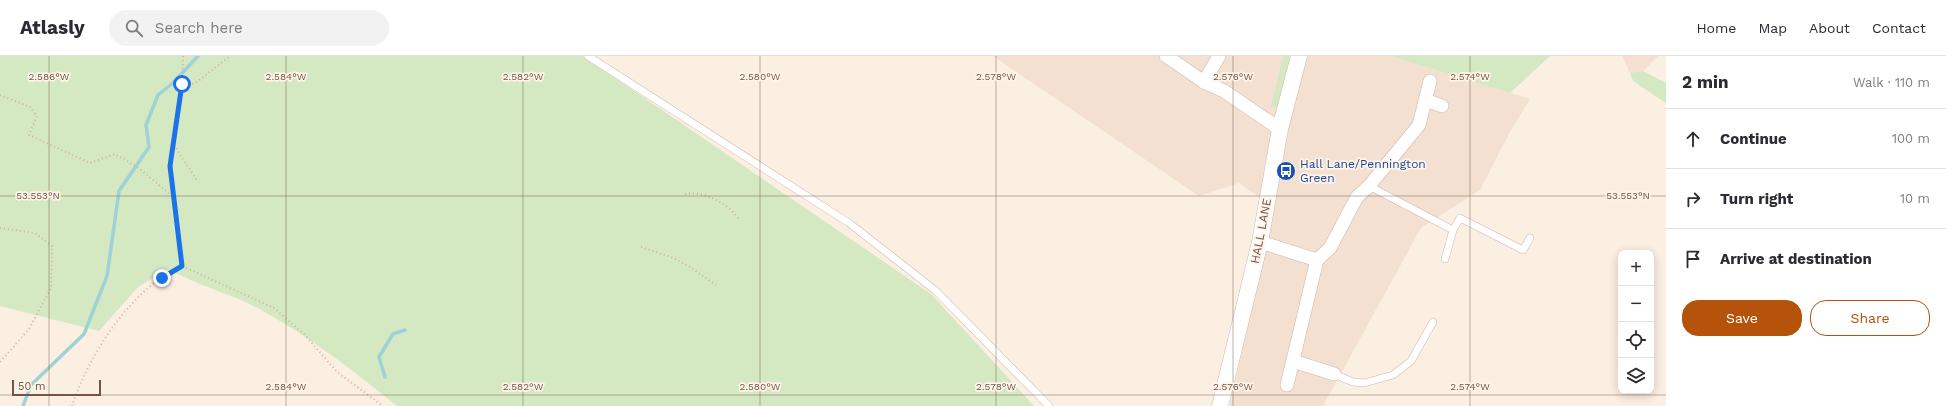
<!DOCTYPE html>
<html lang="en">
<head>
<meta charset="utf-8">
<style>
  body { margin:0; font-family:"Work Sans",sans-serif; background:#f2f2f3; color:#2b2b33 }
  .controls { position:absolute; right:12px; bottom:12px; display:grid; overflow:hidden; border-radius:8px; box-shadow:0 2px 10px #0003 }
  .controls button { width:36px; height:36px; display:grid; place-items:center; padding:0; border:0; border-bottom:1px solid #e1e1e2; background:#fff; color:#2b2b33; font:20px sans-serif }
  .scale { position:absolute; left:12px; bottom:10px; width:89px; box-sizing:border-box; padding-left:4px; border:2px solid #725449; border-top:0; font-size:11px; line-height:14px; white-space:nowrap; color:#725449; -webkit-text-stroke:3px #fff4e8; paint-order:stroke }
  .stop { position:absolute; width:12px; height:12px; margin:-9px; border:3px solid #1a73e8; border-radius:50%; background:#fff }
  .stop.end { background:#1a73e8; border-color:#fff; box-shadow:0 1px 4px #0008 }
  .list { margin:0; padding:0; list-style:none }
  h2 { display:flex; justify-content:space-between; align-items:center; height:52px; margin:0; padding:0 16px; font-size:17px }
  h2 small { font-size:13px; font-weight:400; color:#7c7c81 }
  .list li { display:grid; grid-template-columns:26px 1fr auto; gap:12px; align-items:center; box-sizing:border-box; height:60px; padding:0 16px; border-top:1px solid #e1e1e2 }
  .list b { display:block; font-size:15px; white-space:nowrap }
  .list em { font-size:13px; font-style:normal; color:#7c7c81 }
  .actions { display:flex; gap:8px; padding:12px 16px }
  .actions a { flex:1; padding:9px 0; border:1px solid #b45309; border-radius:16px; text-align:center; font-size:14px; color:#b45309 }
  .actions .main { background:#b45309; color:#fff }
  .icon { flex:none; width:22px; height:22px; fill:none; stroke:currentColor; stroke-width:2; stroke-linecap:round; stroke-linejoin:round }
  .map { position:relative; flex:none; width:1666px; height:350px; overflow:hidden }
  header { display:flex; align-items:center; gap:24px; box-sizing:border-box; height:56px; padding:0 20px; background:#fff; border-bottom:1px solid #e1e1e2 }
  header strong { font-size:19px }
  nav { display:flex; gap:22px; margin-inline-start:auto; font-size:14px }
  .search { width:280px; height:36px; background:#f2f2f3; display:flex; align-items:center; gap:10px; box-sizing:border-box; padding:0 14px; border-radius:22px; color:#7c7c81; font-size:15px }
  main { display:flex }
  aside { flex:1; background:#fff }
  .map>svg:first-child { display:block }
  .residential { fill:#f3e0d1 }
  .green { fill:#d4e8c1 }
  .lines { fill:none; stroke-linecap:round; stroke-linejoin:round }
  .stream { stroke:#9ed2d6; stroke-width:3.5 }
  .service-casing { stroke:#ceb8ac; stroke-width:8 }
  .minor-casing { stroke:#ceb8ac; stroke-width:14 }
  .tertiary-casing { stroke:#ceb8ac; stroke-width:17 }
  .path { stroke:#d5af9e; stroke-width:2; stroke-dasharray:1 3; stroke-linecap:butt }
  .service { stroke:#fff; stroke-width:7 }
  .minor { stroke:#fff; stroke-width:13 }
  .tertiary { stroke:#fff; stroke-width:16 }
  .route { stroke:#1a73e8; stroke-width:5 }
  .ticks { fill:none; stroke:#725449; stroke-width:1; stroke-opacity:0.45 }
  .labels { text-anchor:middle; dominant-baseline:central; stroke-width:3.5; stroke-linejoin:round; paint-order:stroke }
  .transit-label { font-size:12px; fill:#164399; stroke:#fff4e8; text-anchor:start }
  .street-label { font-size:12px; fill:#725449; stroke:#fff4e8 }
  .ticks-label { font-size:10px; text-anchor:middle; fill:#725449; stroke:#fff4e8; stroke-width:3.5; stroke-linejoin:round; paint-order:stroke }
</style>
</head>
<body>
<header>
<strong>Atlasly</strong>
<div class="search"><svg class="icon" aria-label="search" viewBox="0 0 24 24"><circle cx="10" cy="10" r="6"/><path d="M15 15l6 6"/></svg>Search here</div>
<nav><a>Home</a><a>Map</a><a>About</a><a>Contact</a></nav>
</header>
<main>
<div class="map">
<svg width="1666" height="350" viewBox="0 0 1666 350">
  <rect width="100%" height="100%" fill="#fbefe2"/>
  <!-- residential -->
  <g class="residential">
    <path d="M 993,0 L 1391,0 L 1530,43 L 1510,76 L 1480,134 L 1421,172 L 1323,350 L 1230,350 L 1274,152 L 1239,127 L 1199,140 Z"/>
    <path d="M 1622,0 L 1658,0 L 1643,15 L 1630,17 Z"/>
  </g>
  <!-- green -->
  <g class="green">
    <path d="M 0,0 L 583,0 L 931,238 L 1034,350 L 397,350 C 354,315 311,282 263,255 C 233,238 198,230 168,213 L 138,231 L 99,275 L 0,250 Z"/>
    <path d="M 1283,0 L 1293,0 L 1278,50 L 1271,52 Z"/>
    <path d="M 1391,0 L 1550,0 L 1510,37 Z"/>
    <path d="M 1643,15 L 1666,27 L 1666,47 L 1633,25 L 1630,17 Z"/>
  </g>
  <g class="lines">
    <!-- stream -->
    <g class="stream">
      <path d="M 385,321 L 379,301 L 393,278 L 405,274"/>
      <path d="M 23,350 L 31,329 L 84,278 L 107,220 L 119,135 L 149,91 L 146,69 L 158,39 L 173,27 L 198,0"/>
    </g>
    <defs>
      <g id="service">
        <path d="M 588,0 L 849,167 L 894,202 L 936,235 L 1049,350"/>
        <path d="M 1369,130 L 1453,174 L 1460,162 L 1523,194 L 1530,182"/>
        <path d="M 1445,203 L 1453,174"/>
        <path d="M 1334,318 L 1353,326 L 1364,327 L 1393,319 L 1411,305 L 1433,266"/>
      </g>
      <g id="minor">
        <path d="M 1166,0 L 1204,26 L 1224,35 L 1280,73"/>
        <path d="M 1204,26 L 1219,0"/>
        <path d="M 1426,44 L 1442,50"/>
        <path d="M 1260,186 L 1317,204"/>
        <path d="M 1293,305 L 1334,318"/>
        <path d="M 1287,329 L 1317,204 L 1330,192 L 1357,141 L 1369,130 L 1419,69 L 1430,25"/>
      </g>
      <path id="tertiary" d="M 1220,350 L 1260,186 L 1280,73 L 1299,0"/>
    </defs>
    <!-- service casing -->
    <use href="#service" class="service-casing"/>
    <!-- minor casing -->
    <use href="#minor" class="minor-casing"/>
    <!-- tertiary casing -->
    <use href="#tertiary" class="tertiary-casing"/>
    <!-- path -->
    <g class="path">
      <path d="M 183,0 L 182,28 L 171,110 L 182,210 L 274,252 L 304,278 L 337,316 L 383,350"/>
      <path d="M 181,32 L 197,26 L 230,0"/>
      <path d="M 0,39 L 30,51 L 37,60 L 29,79 L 90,107 L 115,98 L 140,113 L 173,141"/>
      <path d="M 174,89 L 198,126"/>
      <path d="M 685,138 C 704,135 726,146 738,162"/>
      <path d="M 0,172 L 35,177 L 52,190 L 51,232 L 29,273 L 0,306"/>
      <path d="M 641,191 L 671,201 L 687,209 L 716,229"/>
      <path d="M 72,350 C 89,298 131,233 182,210"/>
    </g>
    <!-- service -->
    <use href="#service" class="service"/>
    <!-- minor -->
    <use href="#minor" class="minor"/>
    <!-- tertiary -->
    <use href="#tertiary" class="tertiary"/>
  </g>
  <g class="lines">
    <!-- route -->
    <path class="route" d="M 162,222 L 182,210 L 170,110 L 182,28"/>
  </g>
  <!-- ticks -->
  <path class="ticks" d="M 49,0 L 49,350M 286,0 L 286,350M 523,0 L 523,350M 760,0 L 760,350M 996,0 L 996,350M 1233,0 L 1233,350M 1470,0 L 1470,350M 0,140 L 1666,140M 0,339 L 1666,339"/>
  <!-- icons -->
  <defs>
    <symbol id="bus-disc" viewBox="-11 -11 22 22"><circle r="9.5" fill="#1a4fb4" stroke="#fff4e8"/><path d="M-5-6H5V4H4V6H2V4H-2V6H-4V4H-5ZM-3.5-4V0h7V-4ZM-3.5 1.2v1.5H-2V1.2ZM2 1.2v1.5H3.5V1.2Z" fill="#fff"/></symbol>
  </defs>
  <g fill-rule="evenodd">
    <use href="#bus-disc" x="1275" y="104" width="22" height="22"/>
  </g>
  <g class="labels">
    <!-- transit labels -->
    <g class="transit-label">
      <text x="1300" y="108">Hall Lane/Pennington<tspan x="1300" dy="14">Green</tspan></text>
    </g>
    <!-- street labels -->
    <g class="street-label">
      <text transform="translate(1261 175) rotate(-79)">HALL LANE</text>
    </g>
  </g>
  <g class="ticks-label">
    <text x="49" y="24">2.586°W</text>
    <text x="286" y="24">2.584°W</text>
    <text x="523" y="24">2.582°W</text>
    <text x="760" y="24">2.580°W</text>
    <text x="996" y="24">2.578°W</text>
    <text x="1233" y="24">2.576°W</text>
    <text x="1470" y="24">2.574°W</text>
    <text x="38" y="143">53.553°N</text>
    <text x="1628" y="143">53.553°N</text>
    <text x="286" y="334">2.584°W</text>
    <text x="523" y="334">2.582°W</text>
    <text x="760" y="334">2.580°W</text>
    <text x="996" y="334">2.578°W</text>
    <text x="1233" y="334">2.576°W</text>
    <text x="1470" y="334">2.574°W</text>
  </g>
</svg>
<div class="controls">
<button>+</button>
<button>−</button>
<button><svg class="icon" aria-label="locate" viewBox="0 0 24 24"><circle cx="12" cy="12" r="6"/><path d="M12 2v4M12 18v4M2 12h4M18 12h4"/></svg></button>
<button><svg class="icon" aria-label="layers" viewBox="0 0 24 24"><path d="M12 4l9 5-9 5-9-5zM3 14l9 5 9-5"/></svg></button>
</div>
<div class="scale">50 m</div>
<div class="stop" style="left:182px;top:28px"></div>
<div class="stop end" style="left:162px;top:222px"></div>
</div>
<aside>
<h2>2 min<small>Walk · 110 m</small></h2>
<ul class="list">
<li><svg class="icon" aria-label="ahead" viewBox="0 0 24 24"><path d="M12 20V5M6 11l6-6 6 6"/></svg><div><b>Continue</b></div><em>100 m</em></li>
<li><svg class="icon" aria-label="right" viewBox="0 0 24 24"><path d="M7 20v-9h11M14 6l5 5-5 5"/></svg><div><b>Turn right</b></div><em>10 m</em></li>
<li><svg class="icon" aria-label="arrive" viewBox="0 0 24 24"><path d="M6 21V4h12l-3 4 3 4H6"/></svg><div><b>Arrive at destination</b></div></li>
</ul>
<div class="actions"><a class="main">Save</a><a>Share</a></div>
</aside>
</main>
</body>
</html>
